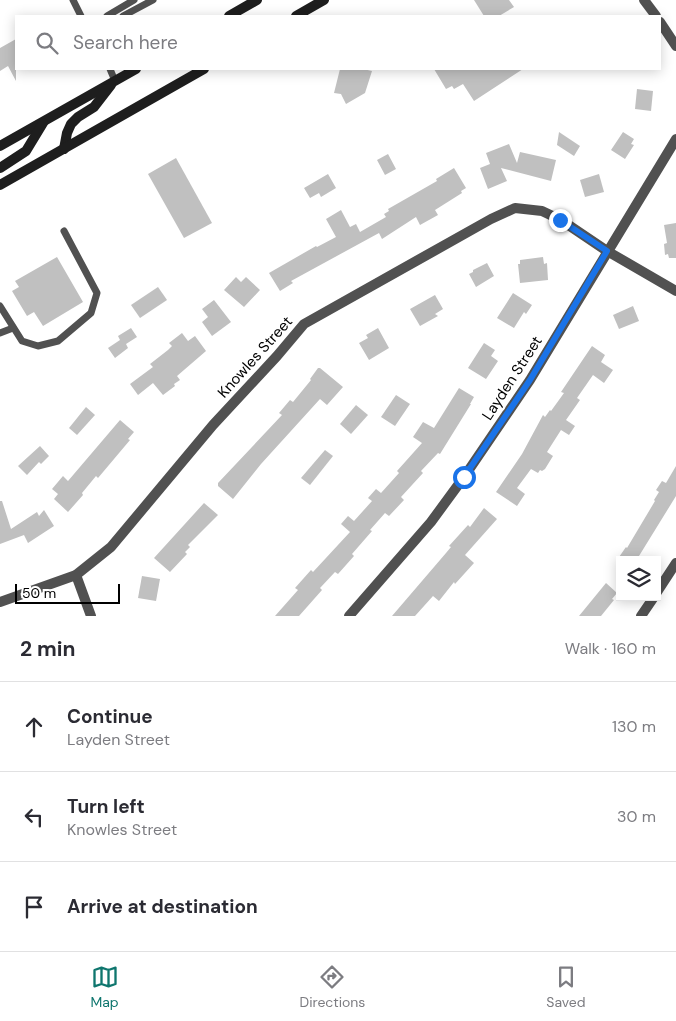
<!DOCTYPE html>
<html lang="en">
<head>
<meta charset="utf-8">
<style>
  body { margin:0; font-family:"DM Sans",sans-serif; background:#f2f2f3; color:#2b2b33 }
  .controls { position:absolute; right:15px; bottom:15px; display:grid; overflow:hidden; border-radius:0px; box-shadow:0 2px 12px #0003 }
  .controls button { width:45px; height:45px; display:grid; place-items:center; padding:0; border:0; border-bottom:1px solid #e1e1e2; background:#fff; color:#2b2b33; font:25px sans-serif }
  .scale { position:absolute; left:15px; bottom:12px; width:105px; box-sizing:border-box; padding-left:5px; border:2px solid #000; border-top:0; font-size:14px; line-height:18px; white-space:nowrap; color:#000; -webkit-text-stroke:4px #fff; paint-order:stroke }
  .stop { position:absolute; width:15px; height:15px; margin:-11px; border:4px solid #1a73e8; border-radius:50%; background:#fff }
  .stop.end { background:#1a73e8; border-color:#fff; box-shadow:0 1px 5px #0008 }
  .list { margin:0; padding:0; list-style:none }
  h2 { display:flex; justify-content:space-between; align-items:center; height:65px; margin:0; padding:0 20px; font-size:21px }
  h2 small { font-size:16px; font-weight:400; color:#7c7c81 }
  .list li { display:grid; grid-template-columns:32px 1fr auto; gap:15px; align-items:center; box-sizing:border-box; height:90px; padding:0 20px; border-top:1px solid #e1e1e2 }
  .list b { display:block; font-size:19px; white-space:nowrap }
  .list p { margin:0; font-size:16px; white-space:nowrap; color:#7c7c81 }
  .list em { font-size:16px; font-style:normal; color:#7c7c81 }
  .icon { flex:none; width:28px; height:28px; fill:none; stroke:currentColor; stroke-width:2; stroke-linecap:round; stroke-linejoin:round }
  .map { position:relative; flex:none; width:676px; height:616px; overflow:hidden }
  .search { position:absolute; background:#fff; box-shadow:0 2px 12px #0003; left:15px; right:15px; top:15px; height:55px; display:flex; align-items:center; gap:12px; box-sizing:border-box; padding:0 18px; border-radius:0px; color:#7c7c81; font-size:19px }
  .sheet { height:335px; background:#fff }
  nav { display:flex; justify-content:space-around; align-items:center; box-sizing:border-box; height:70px; border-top:1px solid #e1e1e2; background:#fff; font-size:14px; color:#7c7c81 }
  nav a { display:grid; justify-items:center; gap:2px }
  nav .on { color:#0f766e }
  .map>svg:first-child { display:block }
  .building { fill:#c0c0c0 }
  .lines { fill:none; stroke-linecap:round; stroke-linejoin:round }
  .service { stroke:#515151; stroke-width:7 }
  .minor { stroke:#515151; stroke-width:10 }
  .secondary { stroke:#1e1e1e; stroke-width:10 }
  .route { stroke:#1a73e8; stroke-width:6 }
  .labels { text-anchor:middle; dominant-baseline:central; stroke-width:4.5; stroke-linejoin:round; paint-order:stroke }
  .street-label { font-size:15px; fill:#000; stroke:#fff }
</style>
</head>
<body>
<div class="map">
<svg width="676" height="616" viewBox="0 0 676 616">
  <rect width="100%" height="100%" fill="#fff"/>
  <!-- building -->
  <g class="building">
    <path d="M 474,0 L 509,0 L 514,7 L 499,16 L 484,16 Z"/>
    <path d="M 16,39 L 16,81 L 8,66 L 0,71 L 0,48 Z"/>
    <path d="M 340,69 L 363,69 L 372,71 L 365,93 L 346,104 L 341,94 L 334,93 Z"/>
    <path d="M 434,69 L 523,69 L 474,101 L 463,84 L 454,89 L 452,86 L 446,89 Z"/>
    <path d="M 637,89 L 653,91 L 651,111 L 635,109 Z"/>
    <path d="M 559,132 L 580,146 L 574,156 L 557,145 Z"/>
    <path d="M 623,132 L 634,139 L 631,144 L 634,145 L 625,159 L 611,150 Z"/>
    <path d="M 509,144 L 517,163 L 520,152 L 556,160 L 551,181 L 501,168 L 507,181 L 488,189 L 480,168 L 490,164 L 486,153 Z"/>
    <path d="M 388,154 L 396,169 L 385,175 L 377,160 Z"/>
    <path d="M 176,158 L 212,223 L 184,238 L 148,174 Z"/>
    <path d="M 454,168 L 466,188 L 461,191 L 462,193 L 435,210 L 438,215 L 420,225 L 416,217 L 382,239 L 379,233 L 291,281 L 293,283 L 280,291 L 269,273 L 316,246 L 317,247 L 336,237 L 326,219 L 341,210 L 350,227 L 356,224 L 360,232 L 386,217 L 384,214 L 389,211 L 388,209 L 437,181 L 436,179 Z"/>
    <path d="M 328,174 L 336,188 L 321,197 L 319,193 L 310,198 L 304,188 Z"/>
    <path d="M 599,174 L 604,192 L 585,197 L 580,180 Z"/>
    <path d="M 676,223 L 676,258 L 669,258 L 668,254 L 665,255 L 664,244 L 667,243 L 664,225 Z"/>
    <path d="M 57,257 L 83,302 L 43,326 L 34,312 L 27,316 L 12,291 L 19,287 L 15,281 Z"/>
    <path d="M 543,257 L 544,264 L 547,263 L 548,280 L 520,283 L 518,264 L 520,264 L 520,260 Z"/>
    <path d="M 487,263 L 494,276 L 476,287 L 469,274 L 473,272 L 473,270 Z"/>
    <path d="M 236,277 L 241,282 L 246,277 L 260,290 L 244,307 L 224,290 Z"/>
    <path d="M 158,287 L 167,300 L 140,318 L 131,305 Z"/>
    <path d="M 513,293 L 532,305 L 526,314 L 524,312 L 514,328 L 497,318 Z"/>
    <path d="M 435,295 L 443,309 L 435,314 L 438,316 L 420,326 L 410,309 Z"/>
    <path d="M 214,300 L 231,322 L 212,336 L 202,322 L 208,317 L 202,309 Z"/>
    <path d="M 633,306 L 639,321 L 619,329 L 613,315 Z"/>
    <path d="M 131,328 L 137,337 L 126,344 L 128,348 L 115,358 L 108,348 L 120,340 L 118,336 Z"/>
    <path d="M 378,328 L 389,348 L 369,360 L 359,343 L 368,338 L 366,335 Z"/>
    <path d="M 182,333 L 188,341 L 195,336 L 206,351 L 177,376 L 180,380 L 174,384 L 175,386 L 163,395 L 153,383 L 138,395 L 130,384 L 153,367 L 150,364 L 168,350 L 172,346 L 169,343 Z"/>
    <path d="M 484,343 L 495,350 L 491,356 L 498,361 L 486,379 L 468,368 Z"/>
    <path d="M 592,346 L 605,355 L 601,362 L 613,370 L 604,383 L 593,375 L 577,398 L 580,400 L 566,420 L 575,426 L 569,435 L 561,430 L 547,452 L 553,456 L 545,469 L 542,471 L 540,470 L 538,473 L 531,469 L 517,488 L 525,494 L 517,506 L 496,492 L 522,454 L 543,415 L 545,417 L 550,410 L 551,411 L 564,393 L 561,392 Z"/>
    <path d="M 318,368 L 320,368 L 343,387 L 327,405 L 320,399 L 261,464 L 233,499 L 218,486 L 218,483 L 282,415 L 279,413 L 290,400 L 293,402 L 311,380 L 310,379 Z"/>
    <path d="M 459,388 L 474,397 L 470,404 L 471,404 L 440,454 L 438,453 L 421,471 L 423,473 L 401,497 L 404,500 L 389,516 L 385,513 L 370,530 L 372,531 L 352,554 L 354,556 L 338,574 L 335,572 L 320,588 L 322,590 L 299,616 L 275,616 L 298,590 L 295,588 L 311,570 L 313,572 L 350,532 L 341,524 L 348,516 L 354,521 L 372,501 L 368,498 L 376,489 L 381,493 L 399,473 L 397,471 L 422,443 L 413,437 L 423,422 L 434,428 Z"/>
    <path d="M 396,395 L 410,404 L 395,426 L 381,417 Z"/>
    <path d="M 356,405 L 368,415 L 351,434 L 340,424 Z"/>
    <path d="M 86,407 L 95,415 L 77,435 L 69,428 Z"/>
    <path d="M 120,420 L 134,432 L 128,439 L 130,440 L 98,478 L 96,476 L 82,493 L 83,495 L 68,512 L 54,499 L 58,494 L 52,489 L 63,476 L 68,481 Z"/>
    <path d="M 40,446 L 49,456 L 41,464 L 39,462 L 27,475 L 18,466 Z"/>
    <path d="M 325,450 L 333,456 L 310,485 L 301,478 Z"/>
    <path d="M 676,466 L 676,496 L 639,556 L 645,560 L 617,560 L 626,547 L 627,548 L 655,501 L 654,500 L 659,492 L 656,490 L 662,481 L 666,483 Z"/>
    <path d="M 0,501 L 2,501 L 11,529 L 37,512 L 39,516 L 44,510 L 54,526 L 28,543 L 24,535 L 0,544 Z"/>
    <path d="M 204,503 L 218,515 L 188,545 L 190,547 L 185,552 L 187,554 L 170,572 L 154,558 Z"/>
    <path d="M 484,508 L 497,519 L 465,555 L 474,563 L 455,584 L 454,582 L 439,601 L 433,596 L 415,616 L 392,616 L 446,553 L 451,547 L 449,546 L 468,525 L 470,527 Z"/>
    <path d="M 142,576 L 160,579 L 156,601 L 138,598 Z"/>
    <path d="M 606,583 L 617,593 L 612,599 L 614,600 L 601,616 L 579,616 Z"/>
  </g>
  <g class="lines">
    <!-- service -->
    <g class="service">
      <path d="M 73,0 L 81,16"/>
      <path d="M 107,16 L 134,0"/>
      <path d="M 123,16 L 153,0"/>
      <path d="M 110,69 L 115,81"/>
      <path d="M 0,306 L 22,341 L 38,346 L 58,341 L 91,313 L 97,293 L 64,231"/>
      <path d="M 0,333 L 13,328"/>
    </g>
    <!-- minor -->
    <g class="minor">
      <path d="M 644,0 L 656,16"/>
      <path d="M 660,22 L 676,46"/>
      <path d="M 76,575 L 91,616"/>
      <path d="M 657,592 L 676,563"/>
      <path d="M 0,602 L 76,575 L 111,547 L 213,425 L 277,356 L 304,324 L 491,219 L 515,208 L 542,211 L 561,220 L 607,251 L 676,291"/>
      <path d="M 349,616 L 431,522 L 464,477 L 530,380 L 676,139"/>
      <path d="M 641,616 L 654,597"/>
    </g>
    <!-- secondary -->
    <g class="secondary">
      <path d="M 229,16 L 257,0"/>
      <path d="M 296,16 L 324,0"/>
      <path d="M 0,146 L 136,69"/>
      <path d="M 64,149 L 67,133 L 71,124 L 78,117 L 94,107 L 111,85"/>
      <path d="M 0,168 L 26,151 L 43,123"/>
      <path d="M 0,185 L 204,69"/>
    </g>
  </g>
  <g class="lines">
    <!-- route -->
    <path class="route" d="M 464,477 L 530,380 L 607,251 L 560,220"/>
  </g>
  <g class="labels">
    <!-- street labels -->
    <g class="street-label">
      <text transform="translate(255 357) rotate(-48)">Knowles Street</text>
      <text transform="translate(512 378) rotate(-57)">Layden Street</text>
    </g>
  </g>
</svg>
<div class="controls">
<button><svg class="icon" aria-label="layers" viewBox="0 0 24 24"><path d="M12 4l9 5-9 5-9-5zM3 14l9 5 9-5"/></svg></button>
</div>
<div class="scale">50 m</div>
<div class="stop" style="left:464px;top:477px"></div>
<div class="stop end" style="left:560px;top:220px"></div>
<div class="search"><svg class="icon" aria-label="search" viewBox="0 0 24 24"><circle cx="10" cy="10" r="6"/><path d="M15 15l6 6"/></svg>Search here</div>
</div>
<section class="sheet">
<h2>2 min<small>Walk · 160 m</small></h2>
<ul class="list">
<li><svg class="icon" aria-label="ahead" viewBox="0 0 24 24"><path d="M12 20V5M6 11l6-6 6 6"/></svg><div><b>Continue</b><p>Layden Street</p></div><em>130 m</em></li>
<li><svg class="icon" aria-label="left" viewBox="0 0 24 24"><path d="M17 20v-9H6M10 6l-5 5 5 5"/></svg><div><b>Turn left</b><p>Knowles Street</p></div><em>30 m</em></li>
<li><svg class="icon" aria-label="arrive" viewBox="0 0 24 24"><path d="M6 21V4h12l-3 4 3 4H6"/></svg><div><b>Arrive at destination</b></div></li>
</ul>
</section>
<nav>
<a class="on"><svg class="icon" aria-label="map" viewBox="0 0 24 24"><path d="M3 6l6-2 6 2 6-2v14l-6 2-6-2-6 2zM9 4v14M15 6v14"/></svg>Map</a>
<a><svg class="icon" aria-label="directions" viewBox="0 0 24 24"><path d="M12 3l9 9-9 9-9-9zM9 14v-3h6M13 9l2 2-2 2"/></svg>Directions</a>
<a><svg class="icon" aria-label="saved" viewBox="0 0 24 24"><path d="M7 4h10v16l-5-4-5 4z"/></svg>Saved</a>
</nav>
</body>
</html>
